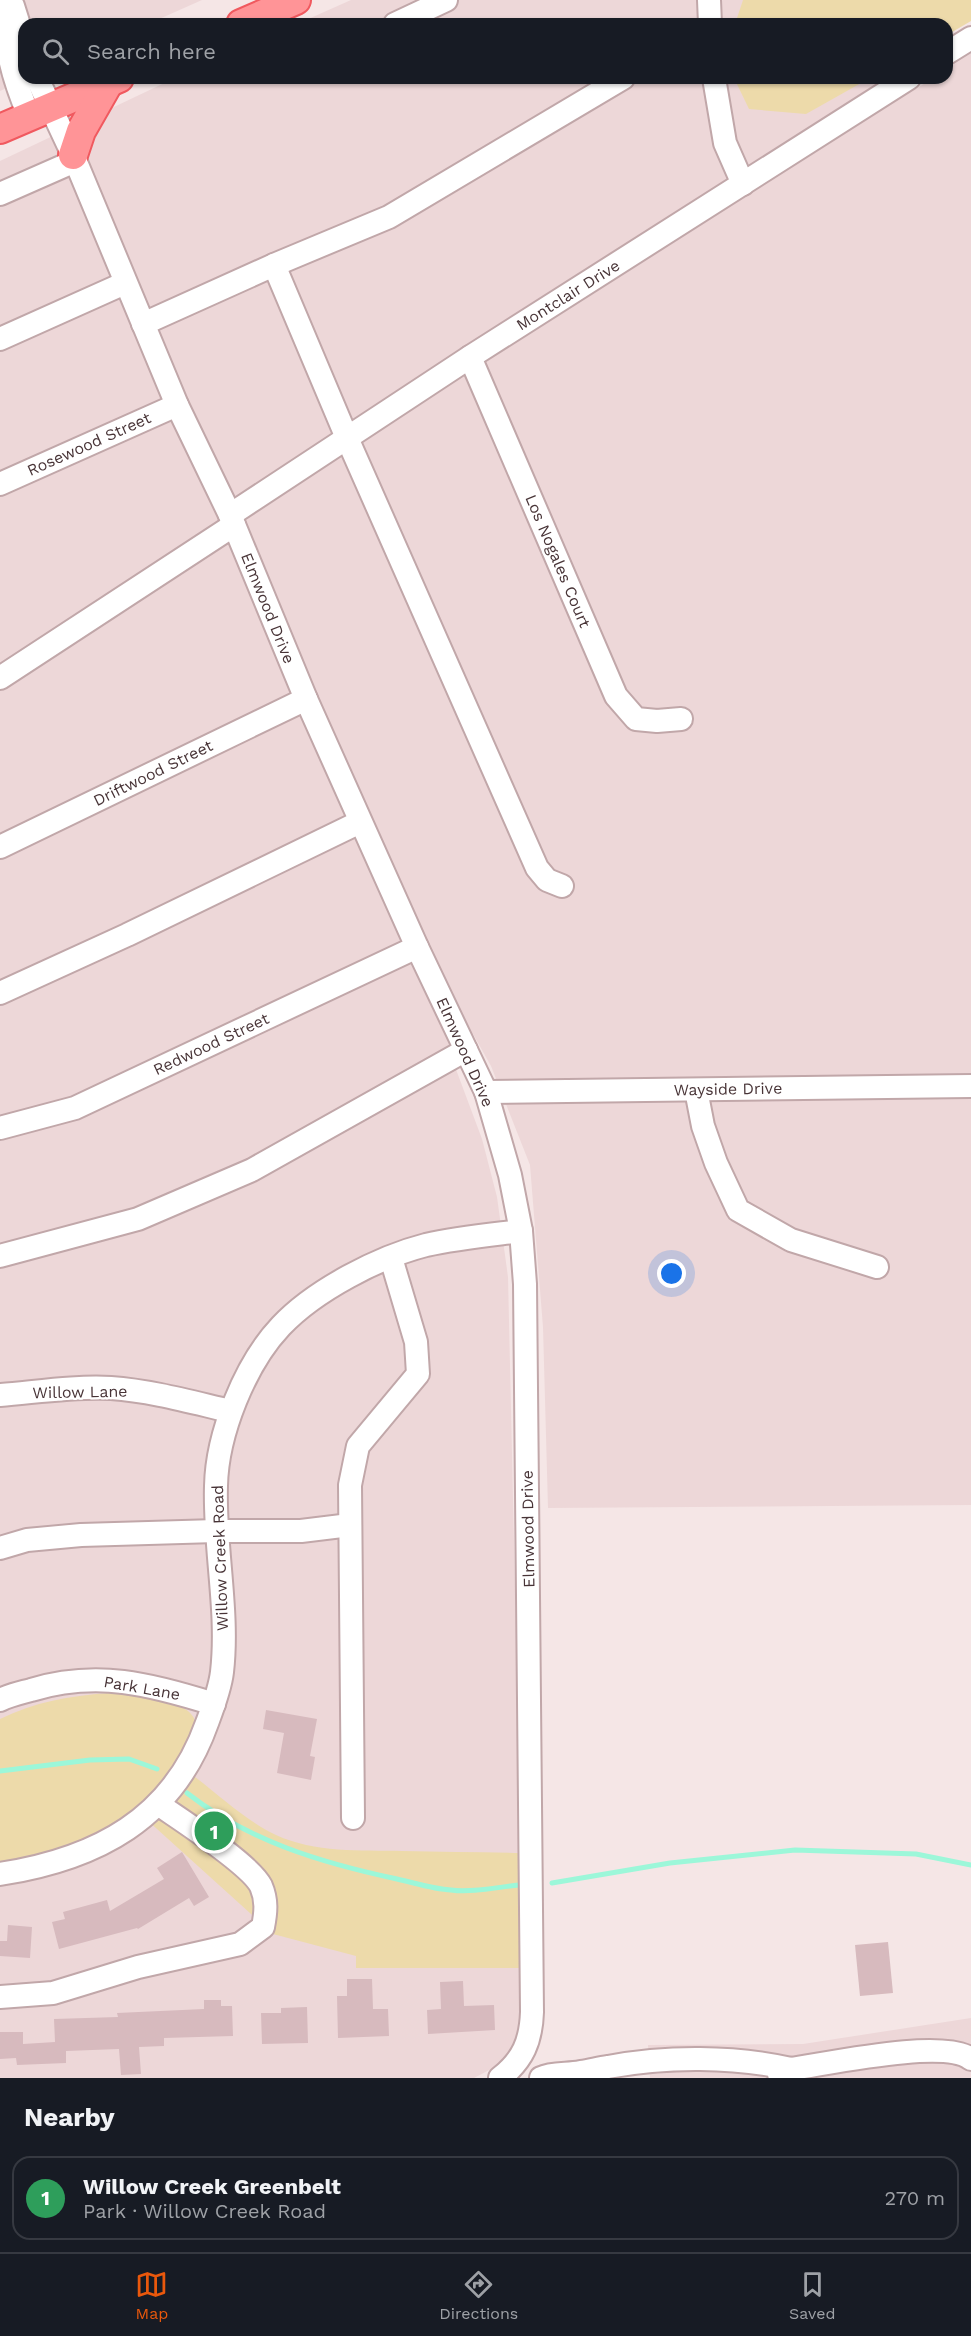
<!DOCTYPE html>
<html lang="en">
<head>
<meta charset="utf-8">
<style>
  body { margin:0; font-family:"Work Sans",sans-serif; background:#242831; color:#f1f3f6 }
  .you { position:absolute; left:672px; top:1274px; width:21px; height:21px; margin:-15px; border:4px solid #fff; border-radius:50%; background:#1a73e8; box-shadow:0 0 0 9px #1a73e833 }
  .badge { display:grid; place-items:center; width:39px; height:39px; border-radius:50%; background:#ea580c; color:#fff; font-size:20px; font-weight:700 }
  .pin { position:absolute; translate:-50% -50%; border:3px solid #fff; box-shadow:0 2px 6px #0006 }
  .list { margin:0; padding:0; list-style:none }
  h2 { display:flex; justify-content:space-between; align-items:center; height:78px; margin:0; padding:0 24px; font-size:26px }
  h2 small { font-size:20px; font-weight:400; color:#9ea1a6 }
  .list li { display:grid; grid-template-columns:39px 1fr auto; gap:18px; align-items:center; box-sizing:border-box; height:84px; margin:0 12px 12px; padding:0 12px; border:2px solid #363941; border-radius:18px }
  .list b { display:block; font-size:22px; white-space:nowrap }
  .list p { margin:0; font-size:20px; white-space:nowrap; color:#9ea1a6 }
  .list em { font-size:20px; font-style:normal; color:#9ea1a6 }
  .icon { flex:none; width:33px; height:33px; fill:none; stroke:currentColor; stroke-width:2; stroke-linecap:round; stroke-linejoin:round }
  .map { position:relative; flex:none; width:971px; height:2078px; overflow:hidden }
  .search { position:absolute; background:#171b24; box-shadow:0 2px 4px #0004; left:18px; right:18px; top:18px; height:66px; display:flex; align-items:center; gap:15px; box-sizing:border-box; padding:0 21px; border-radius:18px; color:#9ea1a6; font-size:22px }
  .sheet { height:174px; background:#171b24 }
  nav { display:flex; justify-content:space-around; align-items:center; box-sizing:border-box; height:84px; border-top:2px solid #363941; background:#171b24; font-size:16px; color:#9ea1a6 }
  nav a { display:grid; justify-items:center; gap:3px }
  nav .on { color:#ea580c }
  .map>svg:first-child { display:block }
  .residential { fill:#edd7d8 }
  .green { fill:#eddaaa }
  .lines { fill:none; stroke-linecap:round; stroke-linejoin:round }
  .stream { stroke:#9cf7d9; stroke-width:5 }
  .building { fill:#d7babe }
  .minor-casing { stroke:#c1a7a9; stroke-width:26 }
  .major-casing { stroke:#f0595f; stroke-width:32 }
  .minor { stroke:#fff; stroke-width:22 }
  .major { stroke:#ff9497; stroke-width:28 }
  .labels { text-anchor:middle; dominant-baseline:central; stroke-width:4.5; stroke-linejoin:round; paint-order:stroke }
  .street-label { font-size:16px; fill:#483437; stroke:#fff }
</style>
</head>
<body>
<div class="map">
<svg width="971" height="2078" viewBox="0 0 971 2078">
  <rect width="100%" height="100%" fill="#f5e6e6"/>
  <!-- residential -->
  <g class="residential">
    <path d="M 0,0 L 202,0 L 148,24 L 24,24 L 24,78 L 29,78 L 0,91 Z"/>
    <path d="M 351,0 L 864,0 L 878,24 L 297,24 Z"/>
    <path d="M 971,53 L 971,1505 L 548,1508 L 543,1327 L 530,1165 L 491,1066 L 473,1034 L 448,1048 L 482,1139 L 497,1197 L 508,1277 L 524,1984 L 521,2026 L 512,2052 L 497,2066 L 474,2078 L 0,2078 L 0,161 L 175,78 L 910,78 L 916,89 L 933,78 L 947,78 L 947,69 Z"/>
    <path d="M 971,2018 L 971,2078 L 650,2078 L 648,2045 L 803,2044 Z"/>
  </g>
  <!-- green -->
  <g class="green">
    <path d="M 743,0 L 971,0 L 971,21 L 947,35 L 947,24 L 735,24 Z"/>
    <path d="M 734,78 L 870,78 L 806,114 L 749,109 Z"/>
    <path d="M 108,1693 C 129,1694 195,1698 196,1725 L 176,1763 C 210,1786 239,1817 276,1835 C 315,1853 360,1850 402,1851 C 442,1852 481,1852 521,1853 L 524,1968 L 356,1968 L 356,1956 L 273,1934 L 136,1810 L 119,1822 L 62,1854 L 0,1865 L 0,1719 C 34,1702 70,1696 108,1693 Z"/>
  </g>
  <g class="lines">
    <!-- stream -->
    <g class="stream">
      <path d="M 0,1771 L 90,1760 L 129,1759 L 157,1769"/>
      <path d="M 187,1793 C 248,1841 322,1863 397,1879 C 415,1883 433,1889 451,1890 C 472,1893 498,1887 519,1885"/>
      <path d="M 552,1883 L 670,1863 L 795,1850 L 916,1854 L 971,1865"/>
    </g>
  </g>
  <!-- building -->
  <g class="building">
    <path d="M 266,1710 L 317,1719 L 310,1756 L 315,1757 L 311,1780 L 277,1773 L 284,1733 L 263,1729 Z"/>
    <path d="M 182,1852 L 209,1897 L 194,1906 L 189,1898 L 138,1929 L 137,1928 L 59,1949 L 52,1922 L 65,1919 L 63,1912 L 107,1900 L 110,1911 L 164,1879 L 157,1868 Z"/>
    <path d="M 8,1925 L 32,1927 L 30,1958 L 0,1956 L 0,1941 L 7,1941 Z"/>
    <path d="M 888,1942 L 893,1993 L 860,1996 L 855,1945 Z"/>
    <path d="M 347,1979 L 372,1979 L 373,2009 L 388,2009 L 389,2036 L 338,2038 L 337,1996 L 347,1996 Z"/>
    <path d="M 463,1981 L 464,2006 L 494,2005 L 495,2030 L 428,2034 L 427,2010 L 441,2009 L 440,1982 Z"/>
    <path d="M 204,2000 L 221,2000 L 221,2006 L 232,2006 L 233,2036 L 164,2038 L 164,2046 L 139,2047 L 141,2074 L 121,2075 L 119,2049 L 66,2051 L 66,2063 L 17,2065 L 16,2058 L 0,2059 L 0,2032 L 23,2032 L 23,2044 L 55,2042 L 54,2019 L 118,2017 L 117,2013 L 204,2009 Z"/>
    <path d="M 307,2007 L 308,2043 L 262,2044 L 261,2013 L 281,2013 L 281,2008 Z"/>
  </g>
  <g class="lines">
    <defs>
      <g id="minor">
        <path d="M 8,0 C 3,45 12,75 29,116"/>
        <path d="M 709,0 L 710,24"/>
        <path d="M 13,6 L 24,41"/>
        <path d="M 395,24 L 446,0"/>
        <path d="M 947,53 L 971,38"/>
        <path d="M 37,78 L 73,155 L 177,405 L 230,515 L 306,699 L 417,947 L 486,1092 L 510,1175 L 521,1231 L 525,1284 L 532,2012 C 531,2041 523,2060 500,2078"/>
        <path d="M 714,78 L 725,143 L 743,184"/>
        <path d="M 0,194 L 75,161"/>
        <path d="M 274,265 L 347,438 L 537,868 L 547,880 L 562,886"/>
        <path d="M 143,324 L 274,265 L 389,217 L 623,78"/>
        <path d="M 0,339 L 125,283"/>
        <path d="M 470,357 L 616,696 L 636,719 L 657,721 L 681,719"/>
        <path d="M 0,484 L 177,405"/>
        <path d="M 230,515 L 470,357 L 909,78"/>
        <path d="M 0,678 L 234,525"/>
        <path d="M 0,847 L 306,699"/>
        <path d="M 0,993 L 127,935 L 360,822"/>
        <path d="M 696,1090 L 703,1126 L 716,1163 L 738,1210 L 791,1240 L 877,1267"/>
        <path d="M 486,1092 L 971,1086"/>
        <path d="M 0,1128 L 75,1108 L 417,947"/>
        <path d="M 0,1256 L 138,1219 L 252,1170 L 466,1050"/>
        <path d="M 0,1395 C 37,1392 75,1386 111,1388 C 152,1391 191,1402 230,1411"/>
        <path d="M 0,1548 L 27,1540 L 81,1535 L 216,1531 L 301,1531 L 350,1525"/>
        <path d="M 0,1700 C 10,1695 20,1693 31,1690 C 97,1670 150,1684 214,1704"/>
        <path d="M 353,1818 L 350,1485 L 358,1446 L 418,1374 L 416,1342 L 391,1258"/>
        <path d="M 0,1874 C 97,1859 173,1819 207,1723 C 213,1707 220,1689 222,1672 C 229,1611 214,1548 216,1486 C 217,1434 245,1364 281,1326 C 315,1290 379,1257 426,1245 C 457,1238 489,1235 521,1231"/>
        <path d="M 0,1997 L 53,1993 L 138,1967 L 240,1944 L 263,1927 C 266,1912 267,1900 261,1886 C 250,1864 181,1820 158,1804"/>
        <path d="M 779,2074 L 791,2069 C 827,2064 944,2038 971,2059"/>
        <path d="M 541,2078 C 553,2072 568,2075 581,2072 C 590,2071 599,2068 608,2067 C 666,2056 734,2056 791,2069"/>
      </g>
      <g id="major">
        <path d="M 241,24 L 296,0"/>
        <path d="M 0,129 L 119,78"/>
        <path d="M 73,155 L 81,131 L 109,82"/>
      </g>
    </defs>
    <!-- minor casing -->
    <use href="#minor" class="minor-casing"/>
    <!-- major casing -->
    <use href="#major" class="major-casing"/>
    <!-- minor -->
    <use href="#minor" class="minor"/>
    <!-- major -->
    <use href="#major" class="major"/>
  </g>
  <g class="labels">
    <!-- street labels -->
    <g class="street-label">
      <text transform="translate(568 295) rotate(-32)">Montclair Drive</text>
      <text transform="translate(89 444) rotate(-24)">Rosewood Street</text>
      <text transform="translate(558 561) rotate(67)">Los Nogales Court</text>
      <text transform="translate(268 608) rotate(68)">Elmwood Drive</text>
      <text transform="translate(153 773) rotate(-26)">Driftwood Street</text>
      <text transform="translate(211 1044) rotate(-25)">Redwood Street</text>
      <text transform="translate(465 1052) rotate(66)">Elmwood Drive</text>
      <text transform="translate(728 1089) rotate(-1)">Wayside Drive</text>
      <text transform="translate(80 1392) rotate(-1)">Willow Lane</text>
      <text transform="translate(528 1529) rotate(-91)">Elmwood Drive</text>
      <text transform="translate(220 1558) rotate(-92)">Willow Creek Road</text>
      <text transform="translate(142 1688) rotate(10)">Park Lane</text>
    </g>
  </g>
</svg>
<div class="you"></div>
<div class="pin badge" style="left:214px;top:1831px;background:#2e9e5b">1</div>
<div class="search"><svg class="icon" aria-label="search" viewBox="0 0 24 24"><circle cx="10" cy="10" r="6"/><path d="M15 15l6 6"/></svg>Search here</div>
</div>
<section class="sheet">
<h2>Nearby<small></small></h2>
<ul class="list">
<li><span class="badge" style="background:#2e9e5b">1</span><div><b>Willow Creek Greenbelt</b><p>Park · Willow Creek Road</p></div><em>270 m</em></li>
</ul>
</section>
<nav>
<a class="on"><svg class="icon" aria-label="map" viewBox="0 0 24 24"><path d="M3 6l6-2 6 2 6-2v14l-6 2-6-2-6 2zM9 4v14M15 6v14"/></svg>Map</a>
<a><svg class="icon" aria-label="directions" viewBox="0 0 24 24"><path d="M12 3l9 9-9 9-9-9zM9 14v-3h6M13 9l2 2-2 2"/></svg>Directions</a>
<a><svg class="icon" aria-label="saved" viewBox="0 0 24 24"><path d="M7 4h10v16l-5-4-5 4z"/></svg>Saved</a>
</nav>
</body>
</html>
